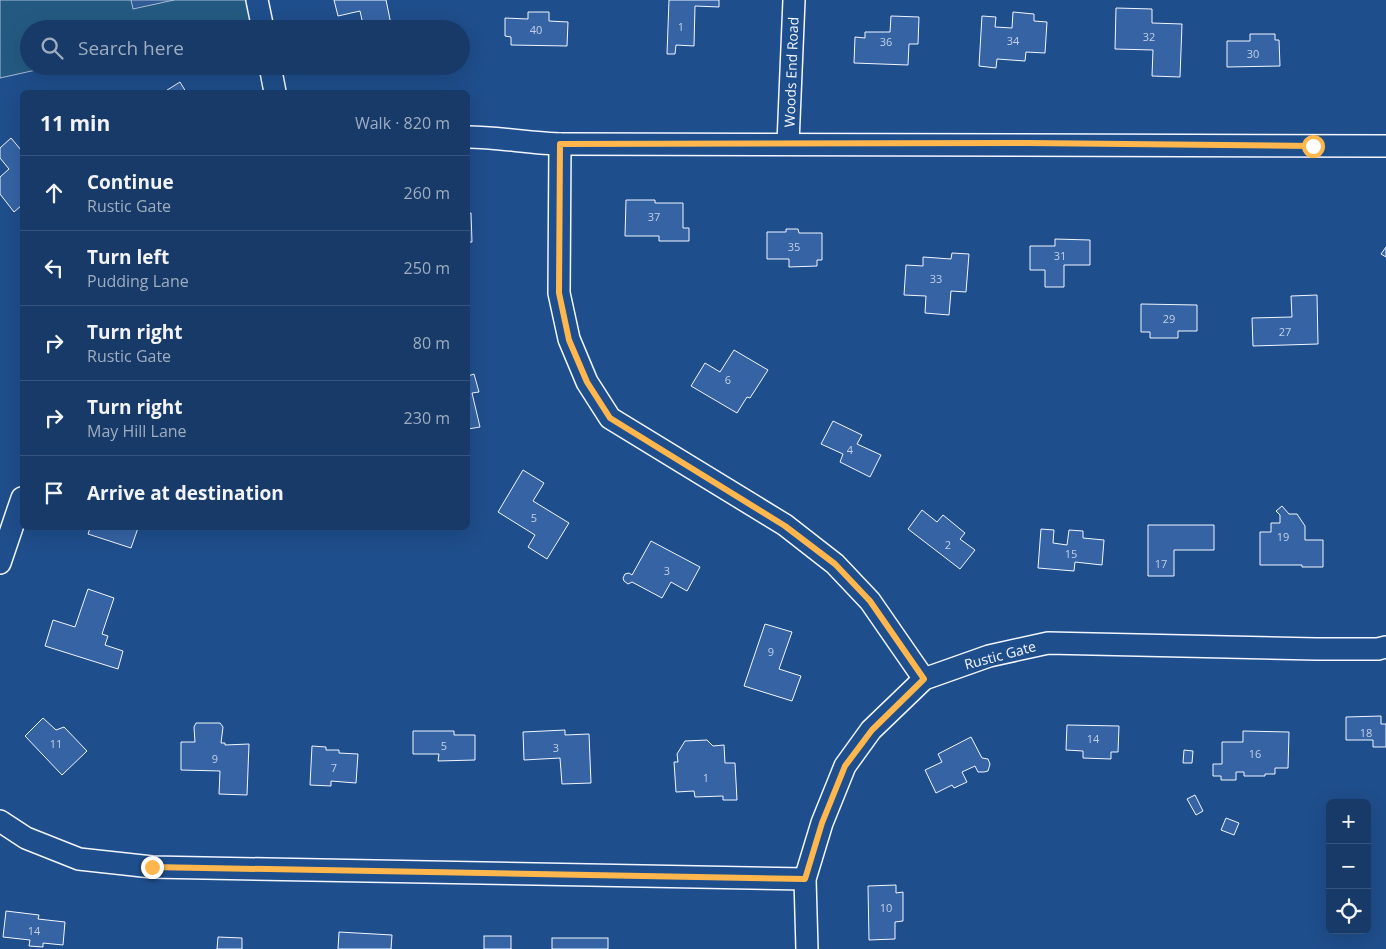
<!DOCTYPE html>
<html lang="en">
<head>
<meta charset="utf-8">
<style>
  body { margin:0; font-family:"Open Sans",sans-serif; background:#20416f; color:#f1f3f6 }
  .controls { position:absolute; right:15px; bottom:15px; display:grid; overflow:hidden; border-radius:8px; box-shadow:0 5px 20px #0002 }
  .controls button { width:45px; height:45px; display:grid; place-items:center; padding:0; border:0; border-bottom:1px solid #36547d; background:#173a69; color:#f1f3f6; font:25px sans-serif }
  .stop { position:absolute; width:15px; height:15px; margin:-11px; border:4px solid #ffb74d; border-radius:50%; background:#fff }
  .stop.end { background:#ffb74d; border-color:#fff; box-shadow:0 1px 5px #0008 }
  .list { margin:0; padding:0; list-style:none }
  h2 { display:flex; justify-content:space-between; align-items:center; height:65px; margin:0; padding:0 20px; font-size:21px }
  h2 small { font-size:16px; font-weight:400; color:#9eadc0 }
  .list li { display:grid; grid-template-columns:32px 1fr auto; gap:15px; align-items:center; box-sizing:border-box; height:75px; padding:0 20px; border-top:1px solid #36547d }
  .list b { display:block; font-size:19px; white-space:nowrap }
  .list p { margin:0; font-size:16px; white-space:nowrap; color:#9eadc0 }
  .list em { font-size:16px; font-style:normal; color:#9eadc0 }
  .icon { flex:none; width:28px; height:28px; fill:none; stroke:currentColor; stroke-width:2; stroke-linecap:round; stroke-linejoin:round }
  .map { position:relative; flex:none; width:1386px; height:949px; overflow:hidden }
  .search { position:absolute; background:#173a69; box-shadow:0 5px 20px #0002; left:20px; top:20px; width:450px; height:55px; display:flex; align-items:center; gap:12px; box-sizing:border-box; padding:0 18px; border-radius:28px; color:#9eadc0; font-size:19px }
  .panel { position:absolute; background:#173a69; box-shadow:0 5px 20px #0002; left:20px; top:90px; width:450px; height:440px; border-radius:8px }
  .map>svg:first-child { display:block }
  .green { fill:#245a82; stroke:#a8bbd7 }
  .parking { fill:#305b95; stroke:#a8bbd7 }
  .building { fill:#3563a3; stroke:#f2f6ff }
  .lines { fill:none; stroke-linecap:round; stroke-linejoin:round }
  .minor-casing { stroke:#f2f6ff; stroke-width:24 }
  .minor { stroke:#1f4e8c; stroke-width:21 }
  .route { stroke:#ffb74d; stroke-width:6 }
  .labels { text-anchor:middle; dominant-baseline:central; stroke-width:4; stroke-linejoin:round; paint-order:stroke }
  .number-label { font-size:11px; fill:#c3d1e8 }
  .street-label { font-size:14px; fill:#f2f6ff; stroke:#1f4e8c }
</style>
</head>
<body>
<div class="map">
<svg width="1386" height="949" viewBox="0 0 1386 949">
  <rect width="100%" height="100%" fill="#1f4e8c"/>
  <!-- green -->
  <path class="green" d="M 0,0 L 247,0 L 252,25 L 233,29 L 29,29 L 29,66 L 54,66 L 0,78 Z"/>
  <!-- parking -->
  <path class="parking" d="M 131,0 L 174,0 L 133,9 Z"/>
  <!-- building -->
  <g class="building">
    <path d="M 334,0 L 386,0 L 392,29 L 364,29 L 360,11 L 338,16 Z"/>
    <path d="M 669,0 L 719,0 L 719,7 L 695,6 L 694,46 L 676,45 L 675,54 L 667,54 Z"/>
    <path d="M 1116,8 L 1152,9 L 1152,23 L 1182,24 L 1180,77 L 1152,76 L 1153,50 L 1115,49 Z"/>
    <path d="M 528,12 L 549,12 L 549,21 L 568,22 L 567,46 L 511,45 L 511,37 L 505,36 L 505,18 L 528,19 Z"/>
    <path d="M 1013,12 L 1034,14 L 1034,21 L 1047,22 L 1045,53 L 1026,52 L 1025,61 L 997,59 L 996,68 L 979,66 L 982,16 L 996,17 L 995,27 L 1012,28 Z"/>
    <path d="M 891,16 L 919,17 L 918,44 L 909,44 L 908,65 L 854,63 L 855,37 L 865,38 L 865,32 L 890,32 Z"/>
    <path d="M 1250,34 L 1275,34 L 1275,40 L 1279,40 L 1280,66 L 1227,67 L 1227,41 L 1250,41 Z"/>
    <path d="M 180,82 L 186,92 L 164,92 Z"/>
    <path d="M 11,138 L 21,150 L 22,149 L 22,205 L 14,212 L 0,194 L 0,177 L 9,169 L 0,158 L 0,148 Z"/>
    <path d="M 626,200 L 655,200 L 655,203 L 683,203 L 683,228 L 689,228 L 689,241 L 659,241 L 659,236 L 625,236 Z"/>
    <path d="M 468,213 L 471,213 L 472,242 L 468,242 Z"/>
    <path d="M 786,229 L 798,229 L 799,233 L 822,233 L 822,260 L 817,260 L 817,266 L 789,267 L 789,259 L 767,259 L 767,232 L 786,232 Z"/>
    <path d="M 1055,239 L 1090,240 L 1090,265 L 1064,265 L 1064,287 L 1045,287 L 1045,270 L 1030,270 L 1030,246 L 1055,246 Z"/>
    <path d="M 1386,247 L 1386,257 L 1381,254 Z"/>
    <path d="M 952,253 L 969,254 L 966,292 L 951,291 L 949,315 L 925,313 L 926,296 L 904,295 L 906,265 L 923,266 L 923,257 L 951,259 Z"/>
    <path d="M 1317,295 L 1318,344 L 1253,346 L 1252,318 L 1292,317 L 1291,296 Z"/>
    <path d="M 1141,304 L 1197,305 L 1197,331 L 1178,331 L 1178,338 L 1150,338 L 1150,332 L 1141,332 Z"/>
    <path d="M 734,350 L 768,370 L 750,398 L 747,397 L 737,413 L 691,386 L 705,363 L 720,372 Z"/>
    <path d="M 474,374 L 479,392 L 472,393 L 480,427 L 468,429 L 468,376 Z"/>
    <path d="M 833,421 L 862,435 L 857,444 L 881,455 L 870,477 L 840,462 L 843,454 L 821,444 Z"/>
    <path d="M 523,470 L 544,483 L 533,501 L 569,523 L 547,559 L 528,547 L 535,535 L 498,512 Z"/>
    <path d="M 1282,506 L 1289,514 L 1297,514 L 1305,526 L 1305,540 L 1323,540 L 1323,567 L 1302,567 L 1302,565 L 1260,565 L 1260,532 L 1271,532 L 1271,523 L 1280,523 L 1280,515 L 1276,511 Z"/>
    <path d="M 922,510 L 937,522 L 943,515 L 965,533 L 960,539 L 975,550 L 960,569 L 908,529 Z"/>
    <path d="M 1148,525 L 1214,525 L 1214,550 L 1174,550 L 1174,576 L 1148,576 Z"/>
    <path d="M 90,528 L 138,528 L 131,548 L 88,534 Z"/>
    <path d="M 1041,529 L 1054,530 L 1053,543 L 1067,545 L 1069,530 L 1083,531 L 1083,538 L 1104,540 L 1102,565 L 1075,562 L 1074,571 L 1038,568 Z"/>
    <path d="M 651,541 L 700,567 L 687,591 L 671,582 L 662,598 L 632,582 L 628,584 L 624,581 L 623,578 L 625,574 L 629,573 L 632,575 Z"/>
    <path d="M 88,589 L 114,598 L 102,634 L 108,636 L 105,645 L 123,651 L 118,669 L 45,646 L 53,620 L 75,627 Z"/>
    <path d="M 765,624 L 792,632 L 779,669 L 801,676 L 792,701 L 744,686 Z"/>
    <path d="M 1381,716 L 1381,724 L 1386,724 L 1386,747 L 1373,747 L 1373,740 L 1346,740 L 1346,717 Z"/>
    <path d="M 43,718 L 56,730 L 64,727 L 87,751 L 62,775 L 25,736 Z"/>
    <path d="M 196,723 L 220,723 L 223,727 L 221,743 L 225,743 L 225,745 L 249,744 L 247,795 L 219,794 L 220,771 L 181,770 L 181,742 L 195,742 L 194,727 Z"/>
    <path d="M 1067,725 L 1119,726 L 1118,752 L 1111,752 L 1111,759 L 1083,758 L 1083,751 L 1066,750 Z"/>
    <path d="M 565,730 L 565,735 L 589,734 L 591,783 L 562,784 L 560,758 L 524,760 L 523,732 Z"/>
    <path d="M 413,731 L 454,731 L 454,735 L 475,735 L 475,760 L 438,761 L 439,754 L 413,754 Z"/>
    <path d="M 1243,731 L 1289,732 L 1288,768 L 1275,768 L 1275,774 L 1265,774 L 1265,776 L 1244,776 L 1244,772 L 1236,772 L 1236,780 L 1221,780 L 1221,776 L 1213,776 L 1213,764 L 1222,764 L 1222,742 L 1243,742 Z"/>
    <path d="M 971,737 L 982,758 L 988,759 L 990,764 L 988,771 L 984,772 L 978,772 L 975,766 L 962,772 L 967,782 L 954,788 L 952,785 L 936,793 L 925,770 L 942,762 L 938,754 Z"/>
    <path d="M 707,740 L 713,746 L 724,745 L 725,763 L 735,763 L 737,800 L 723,800 L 723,796 L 695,797 L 694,791 L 676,792 L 674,762 L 678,762 L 677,754 L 685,741 Z"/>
    <path d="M 312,746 L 326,747 L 326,750 L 339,750 L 339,753 L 358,754 L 356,783 L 331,781 L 331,786 L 310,785 Z"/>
    <path d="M 1184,750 L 1193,751 L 1192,763 L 1183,763 Z"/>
    <path d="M 1195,795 L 1203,811 L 1196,815 L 1187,799 Z"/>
    <path d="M 1226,818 L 1239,823 L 1234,835 L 1221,830 Z"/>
    <path d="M 896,885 L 896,893 L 903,892 L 903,921 L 895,922 L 895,939 L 869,940 L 868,886 Z"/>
    <path d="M 6,911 L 39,915 L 38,919 L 65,922 L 63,945 L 43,943 L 43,947 L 29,946 L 30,940 L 3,937 Z"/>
    <path d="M 339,932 L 392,935 L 391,949 L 338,949 Z"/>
    <rect x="484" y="936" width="27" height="13"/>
    <path d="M 218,937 L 242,938 L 242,949 L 217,949 Z"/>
    <rect x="552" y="938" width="56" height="11"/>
  </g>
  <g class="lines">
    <defs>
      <g id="minor">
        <path d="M 257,0 L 263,29"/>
        <path d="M 270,66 L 275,92"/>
        <path d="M 468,137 C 500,137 532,144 564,144 C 838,144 1112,144 1386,146"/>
        <path d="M 788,143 L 794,0"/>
        <path d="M 560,144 L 559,293 L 569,339 L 587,382 L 610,418 L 785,525 L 835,564 L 870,601 L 924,679"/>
        <path d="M 0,563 L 22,498"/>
        <path d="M 0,821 L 26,838 L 79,859 L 152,867 L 805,879"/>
        <path d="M 807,949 L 805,879 L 822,823 L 845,766 L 871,730 L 924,679 L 989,656 L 1048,643 L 1316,649 L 1378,649 L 1386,647"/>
      </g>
    </defs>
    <!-- minor casing -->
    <use href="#minor" class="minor-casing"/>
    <!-- minor -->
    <use href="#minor" class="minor"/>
  </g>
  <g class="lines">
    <!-- route -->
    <path class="route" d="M 152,867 L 805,879 L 822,823 L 845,766 L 872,730 L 924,679 L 870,601 L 835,564 L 785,526 L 610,418 L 587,382 L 569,340 L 559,293 L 560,144 L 1027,143 L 1313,146"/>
  </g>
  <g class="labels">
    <!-- number labels -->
    <g class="number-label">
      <text x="681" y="26">1</text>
      <text x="536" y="29">40</text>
      <text x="1149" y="36">32</text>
      <text x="1013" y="40">34</text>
      <text x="886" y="41">36</text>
      <text x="1253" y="53">30</text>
      <text x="654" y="216">37</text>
      <text x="794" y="246">35</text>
      <text x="1060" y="255">31</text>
      <text x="936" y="278">33</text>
      <text x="1169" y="318">29</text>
      <text x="1285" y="331">27</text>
      <text x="728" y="379">6</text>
      <text x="850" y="449">4</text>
      <text x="534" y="517">5</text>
      <text x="1283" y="536">19</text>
      <text x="948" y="544">2</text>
      <text x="1071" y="553">15</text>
      <text x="1161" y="563">17</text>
      <text x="667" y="570">3</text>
      <text x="771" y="651">9</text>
      <text x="1366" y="732">18</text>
      <text x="1093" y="738">14</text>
      <text x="56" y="743">11</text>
      <text x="444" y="745">5</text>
      <text x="556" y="747">3</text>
      <text x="1255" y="753">16</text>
      <text x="215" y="758">9</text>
      <text x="334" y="767">7</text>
      <text x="706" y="777">1</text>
      <text x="886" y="907">10</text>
      <text x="34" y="930">14</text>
    </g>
    <!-- street labels -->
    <g class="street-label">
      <text transform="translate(791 72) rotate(-88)">Woods End Road</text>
      <text transform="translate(1000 655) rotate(-15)">Rustic Gate</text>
    </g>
  </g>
</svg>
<div class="controls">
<button>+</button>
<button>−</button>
<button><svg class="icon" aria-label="locate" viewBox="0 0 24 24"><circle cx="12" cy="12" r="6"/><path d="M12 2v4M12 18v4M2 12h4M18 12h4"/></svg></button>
</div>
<div class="stop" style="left:1313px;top:146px"></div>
<div class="stop end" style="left:152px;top:867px"></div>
<div class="search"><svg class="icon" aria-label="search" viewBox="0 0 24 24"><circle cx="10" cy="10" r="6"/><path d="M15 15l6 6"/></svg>Search here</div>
<section class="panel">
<h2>11 min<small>Walk · 820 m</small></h2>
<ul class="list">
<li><svg class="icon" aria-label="ahead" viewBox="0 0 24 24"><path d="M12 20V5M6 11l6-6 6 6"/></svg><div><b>Continue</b><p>Rustic Gate</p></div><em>260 m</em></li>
<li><svg class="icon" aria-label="left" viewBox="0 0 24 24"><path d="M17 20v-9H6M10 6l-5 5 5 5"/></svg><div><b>Turn left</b><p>Pudding Lane</p></div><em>250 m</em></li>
<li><svg class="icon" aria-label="right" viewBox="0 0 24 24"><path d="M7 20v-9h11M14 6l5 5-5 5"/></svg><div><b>Turn right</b><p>Rustic Gate</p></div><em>80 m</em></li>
<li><svg class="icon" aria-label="right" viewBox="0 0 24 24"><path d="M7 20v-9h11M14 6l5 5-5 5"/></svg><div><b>Turn right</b><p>May Hill Lane</p></div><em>230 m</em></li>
<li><svg class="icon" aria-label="arrive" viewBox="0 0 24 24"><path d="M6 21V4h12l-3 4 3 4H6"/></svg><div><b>Arrive at destination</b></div></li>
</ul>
</section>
</div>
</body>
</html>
